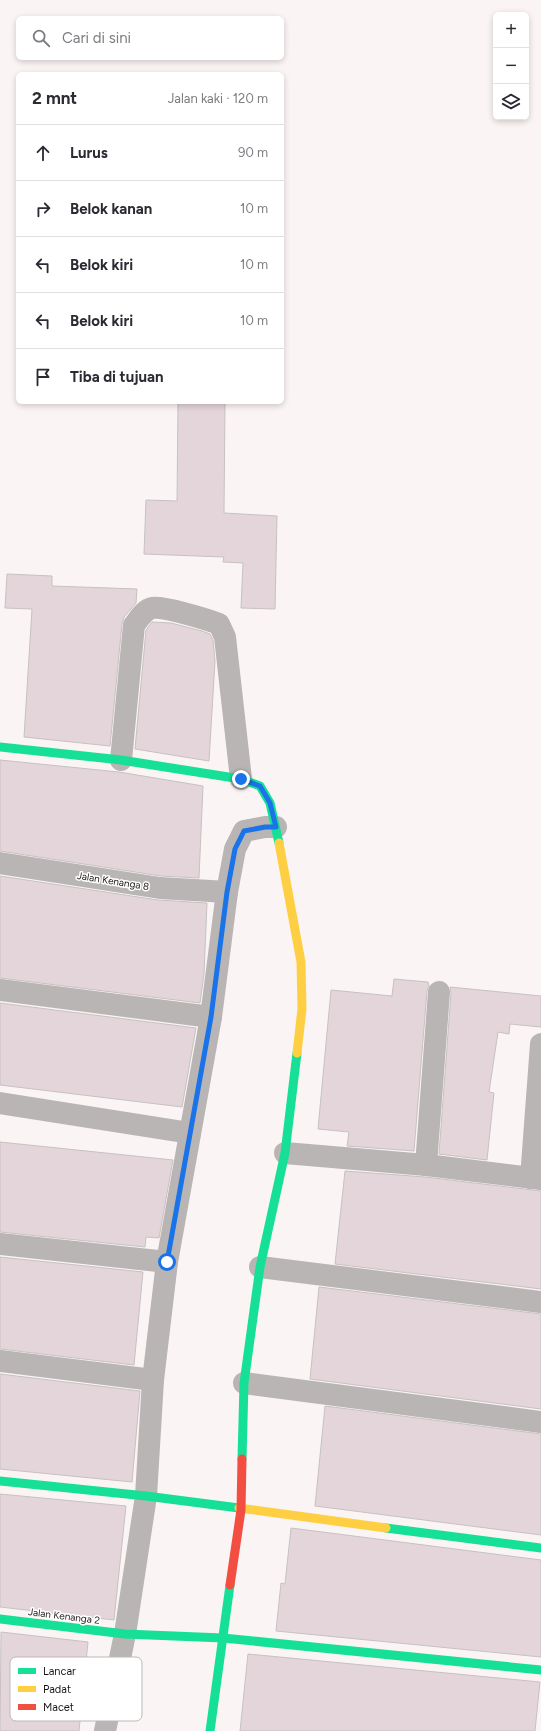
<!DOCTYPE html>
<html lang="id">
<head>
<meta charset="utf-8">
<style>
  body { margin:0; font-family:Figtree,sans-serif; background:#f2f2f3; color:#2b2b33 }
  .controls { position:absolute; right:12px; top:12px; display:grid; overflow:hidden; border-radius:6px; box-shadow:0 2px 6px #0003 }
  .controls button { width:36px; height:36px; display:grid; place-items:center; padding:0; border:0; border-bottom:1px solid #e1e1e2; background:#fff; color:#2b2b33; font:20px sans-serif }
  .stop { position:absolute; width:12px; height:12px; margin:-9px; border:3px solid #1a73e8; border-radius:50%; background:#fff }
  .stop.end { background:#1a73e8; border-color:#fff; box-shadow:0 1px 4px #0008 }
  .list { margin:0; padding:0; list-style:none }
  h2 { display:flex; justify-content:space-between; align-items:center; height:52px; margin:0; padding:0 16px; font-size:17px }
  h2 small { font-size:13px; font-weight:400; color:#7c7c81 }
  .list li { display:grid; grid-template-columns:26px 1fr auto; gap:12px; align-items:center; box-sizing:border-box; height:56px; padding:0 16px; border-top:1px solid #e1e1e2 }
  .list b { display:block; font-size:15px; white-space:nowrap }
  .list em { font-size:13px; font-style:normal; color:#7c7c81 }
  .icon { flex:none; width:22px; height:22px; fill:none; stroke:currentColor; stroke-width:2; stroke-linecap:round; stroke-linejoin:round }
  .map { position:relative; flex:none; width:541px; height:1731px; overflow:hidden }
  .search { position:absolute; background:#fff; box-shadow:0 2px 6px #0003; left:16px; top:16px; width:268px; height:44px; display:flex; align-items:center; gap:10px; box-sizing:border-box; padding:0 14px; border-radius:6px; color:#7c7c81; font-size:15px }
  .panel { position:absolute; background:#fff; box-shadow:0 2px 6px #0003; left:16px; top:72px; width:268px; height:332px; border-radius:6px }
  .map>svg:first-child { display:block }
  .building { fill:#e4d5da; stroke:#c7c1c2 }
  .lines { fill:none; stroke-linecap:round; stroke-linejoin:round }
  .street { stroke:#b9b5b4; stroke-width:22 }
  .fast { stroke:#16e098; stroke-width:9 }
  .slow { stroke:#ffcf43; stroke-width:9 }
  .jam { stroke:#f24e42; stroke-width:9 }
  .route { stroke:#1a73e8; stroke-width:5 }
  .labels { text-anchor:middle; dominant-baseline:central; stroke-width:3; stroke-linejoin:round; paint-order:stroke }
  .street-label { font-size:10px; fill:#1b1616; stroke:#fff }
  .key { fill:#fff; stroke:#bbb9b9; stroke-width:1 }
  .key-label { font-size:11px; fill:#1b1616 }
</style>
</head>
<body>
<div class="map">
<svg width="541" height="1731" viewBox="0 0 541 1731">
  <rect width="100%" height="100%" fill="#fbf4f4"/>
  <!-- building -->
  <g class="building">
    <path d="M 178,402 L 225,402 L 224,513 L 277,516 L 275,609 L 241,608 L 243,563 L 223,562 L 224,557 L 144,554 L 146,500 L 177,501 Z"/>
    <path d="M 7,574 L 52,576 L 52,586 L 137,589 L 136,603 L 124,617 L 122,624 L 110,746 L 24,737 L 32,609 L 5,608 Z"/>
    <path d="M 152,622 L 171,623 L 202,631 L 210,634 L 213,640 L 215,661 L 209,761 L 135,749 L 146,630 Z"/>
    <path d="M 0,760 L 119,772 L 203,786 L 199,878 L 161,876 L 0,851 Z"/>
    <path d="M 0,876 L 158,900 L 207,903 L 204,974 L 200,1003 L 0,978 Z"/>
    <path d="M 394,979 L 428,982 L 429,985 L 427,991 L 414,1151 L 347,1146 L 349,1132 L 318,1129 L 331,990 L 392,996 Z"/>
    <path d="M 450,987 L 541,996 L 541,1027 L 510,1024 L 509,1034 L 498,1032 L 489,1092 L 494,1093 L 487,1160 L 439,1154 L 451,993 Z"/>
    <path d="M 0,1003 L 196,1028 L 182,1107 L 0,1085 Z"/>
    <path d="M 0,1142 L 173,1160 L 159,1238 L 146,1237 L 145,1247 L 0,1232 Z"/>
    <path d="M 345,1171 L 425,1177 L 541,1191 L 541,1289 L 335,1264 Z"/>
    <path d="M 0,1257 L 143,1272 L 134,1365 L 0,1349 Z"/>
    <path d="M 319,1287 L 541,1314 L 541,1409 L 310,1379 Z"/>
    <path d="M 0,1374 L 140,1391 L 132,1482 L 0,1469 Z"/>
    <path d="M 325,1406 L 541,1434 L 541,1535 L 315,1506 Z"/>
    <path d="M 0,1494 L 126,1506 L 114,1620 L 0,1607 Z"/>
    <path d="M 291,1528 L 541,1560 L 541,1657 L 276,1631 L 281,1583 L 285,1584 Z"/>
    <path d="M 1,1632 L 88,1642 L 79,1731 L 0,1731 Z"/>
    <path d="M 248,1654 L 540,1682 L 535,1731 L 240,1731 Z"/>
  </g>
  <g class="lines">
    <!-- street -->
    <g class="street">
      <path d="M 121,760 L 134,625 C 139,619 144,610 152,608 C 160,605 209,620 219,624 L 225,637 L 241,779"/>
      <path d="M 0,863 L 160,888 L 227,892"/>
      <path d="M 0,990 L 211,1017"/>
      <path d="M 0,1103 L 190,1133"/>
      <path d="M 285,1153 L 426,1165 L 541,1179"/>
      <path d="M 426,1165 L 439,992"/>
      <path d="M 531,1178 L 541,1044"/>
      <path d="M 0,1244 L 167,1262"/>
      <path d="M 260,1267 L 541,1302"/>
      <path d="M 0,1361 L 153,1380"/>
      <path d="M 244,1383 L 541,1422"/>
      <path d="M 105,1731 L 125,1634 L 146,1496 L 153,1380 L 167,1262 L 211,1017 L 227,892 L 235,849 L 244,831 L 265,827 L 276,827"/>
    </g>
    <!-- fast -->
    <g class="fast">
      <path d="M 0,747 L 121,760 L 241,779 L 260,786 L 270,803 L 279,843"/>
      <path d="M 242,1459 L 244,1383 L 260,1267 L 285,1153 L 297,1053"/>
      <path d="M 0,1481 L 146,1496 L 239,1508"/>
      <path d="M 386,1528 L 541,1548"/>
      <path d="M 0,1619 L 125,1634 L 223,1638 L 541,1670"/>
      <path d="M 210,1731 L 230,1585"/>
    </g>
    <!-- slow -->
    <g class="slow">
      <path d="M 279,843 L 301,962 L 302,1009 L 297,1053"/>
      <path d="M 239,1508 L 386,1528"/>
    </g>
    <!-- jam -->
    <path class="jam" d="M 230,1585 L 241,1510 L 242,1459"/>
  </g>
  <g class="lines">
    <!-- route -->
    <path class="route" d="M 167,1262 L 211,1017 L 227,892 L 235,849 L 244,831 L 265,827 L 276,827 L 270,803 L 260,786 L 241,779"/>
  </g>
  <g class="labels">
    <!-- street labels -->
    <g class="street-label">
      <text transform="translate(113 881) rotate(9)">Jalan Kenanga 8</text>
      <text transform="translate(64 1616) rotate(7)">Jalan Kenanga 2</text>
    </g>
  </g>
  <!-- legend -->
  <rect x="10" y="1657" width="132" height="64" rx="6" class="key"/>
  <rect x="18" y="1668" width="18" height="6" fill="#16e098"/>
  <rect x="18" y="1686" width="18" height="6" fill="#ffcf43"/>
  <rect x="18" y="1704" width="18" height="6" fill="#f24e42"/>
  <g class="key-label">
    <text x="43" y="1675">Lancar</text>
    <text x="43" y="1693">Padat</text>
    <text x="43" y="1711">Macet</text>
  </g>
</svg>
<div class="controls">
<button>+</button>
<button>−</button>
<button><svg class="icon" aria-label="layers" viewBox="0 0 24 24"><path d="M12 4l9 5-9 5-9-5zM3 14l9 5 9-5"/></svg></button>
</div>
<div class="stop" style="left:167px;top:1262px"></div>
<div class="stop end" style="left:241px;top:779px"></div>
<div class="search"><svg class="icon" aria-label="search" viewBox="0 0 24 24"><circle cx="10" cy="10" r="6"/><path d="M15 15l6 6"/></svg>Cari di sini</div>
<section class="panel">
<h2>2 mnt<small>Jalan kaki · 120 m</small></h2>
<ul class="list">
<li><svg class="icon" aria-label="ahead" viewBox="0 0 24 24"><path d="M12 20V5M6 11l6-6 6 6"/></svg><div><b>Lurus</b></div><em>90 m</em></li>
<li><svg class="icon" aria-label="right" viewBox="0 0 24 24"><path d="M7 20v-9h11M14 6l5 5-5 5"/></svg><div><b>Belok kanan</b></div><em>10 m</em></li>
<li><svg class="icon" aria-label="left" viewBox="0 0 24 24"><path d="M17 20v-9H6M10 6l-5 5 5 5"/></svg><div><b>Belok kiri</b></div><em>10 m</em></li>
<li><svg class="icon" aria-label="left" viewBox="0 0 24 24"><path d="M17 20v-9H6M10 6l-5 5 5 5"/></svg><div><b>Belok kiri</b></div><em>10 m</em></li>
<li><svg class="icon" aria-label="arrive" viewBox="0 0 24 24"><path d="M6 21V4h12l-3 4 3 4H6"/></svg><div><b>Tiba di tujuan</b></div></li>
</ul>
</section>
</div>
</body>
</html>
